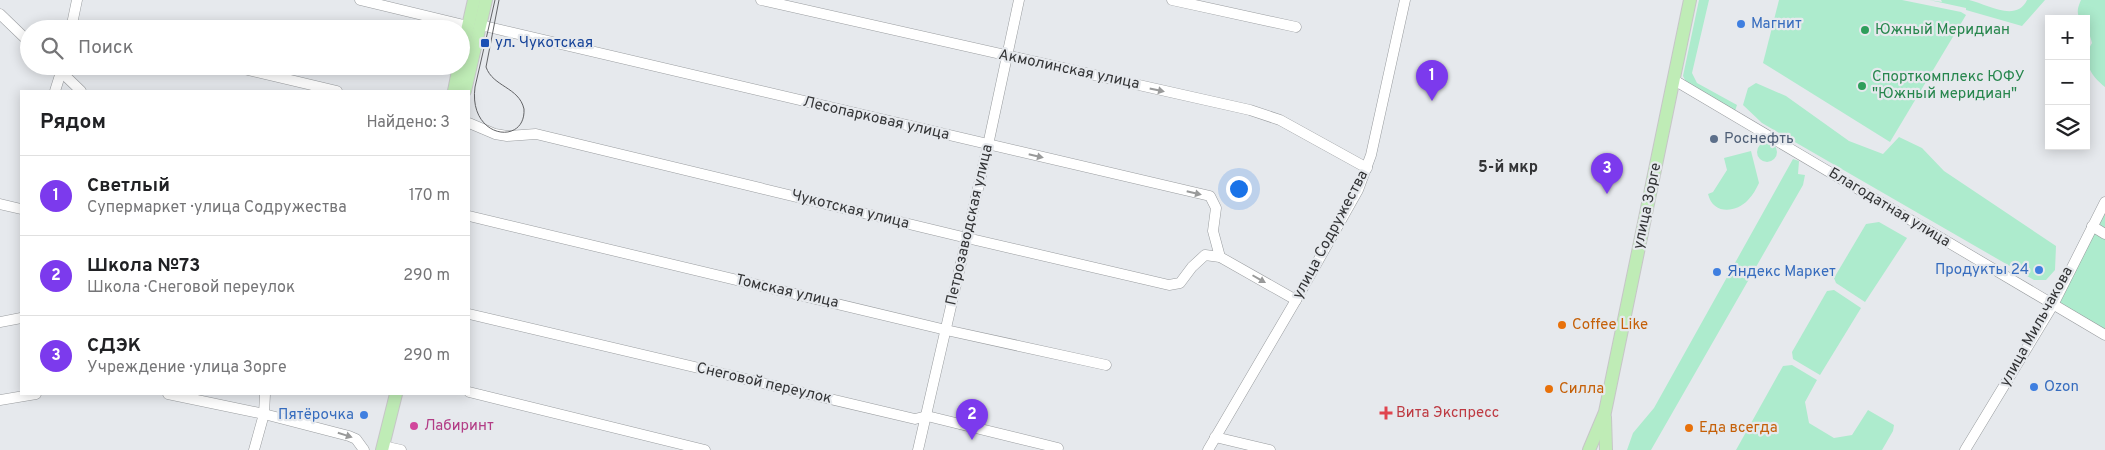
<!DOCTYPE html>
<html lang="ru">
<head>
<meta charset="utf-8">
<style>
  body { margin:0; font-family:Overpass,sans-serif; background:#f2f2f2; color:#202124 }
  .controls { position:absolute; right:15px; top:15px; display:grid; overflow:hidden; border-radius:0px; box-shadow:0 2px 12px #0003 }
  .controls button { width:45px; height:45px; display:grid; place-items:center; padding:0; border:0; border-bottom:1px solid #e0e0e0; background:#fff; color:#202124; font:25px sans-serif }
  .you { position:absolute; left:1238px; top:188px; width:18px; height:18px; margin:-12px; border:4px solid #fff; border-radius:50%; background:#1a73e8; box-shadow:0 0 0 8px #1a73e833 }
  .badge { display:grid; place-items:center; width:32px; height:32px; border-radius:50%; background:#7c3aed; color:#fff; font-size:16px; font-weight:700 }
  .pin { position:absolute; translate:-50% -41px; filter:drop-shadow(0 1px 2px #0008) }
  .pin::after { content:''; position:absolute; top:26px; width:18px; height:15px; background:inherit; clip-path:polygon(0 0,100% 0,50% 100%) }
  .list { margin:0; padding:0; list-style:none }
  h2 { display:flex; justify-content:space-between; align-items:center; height:65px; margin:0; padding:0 20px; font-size:21px }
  h2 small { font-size:16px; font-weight:400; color:#757577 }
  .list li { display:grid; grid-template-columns:32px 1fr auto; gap:15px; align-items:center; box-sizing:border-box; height:80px; padding:0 20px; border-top:1px solid #e0e0e0 }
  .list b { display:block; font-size:19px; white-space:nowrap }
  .list p { margin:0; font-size:16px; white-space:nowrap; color:#757577 }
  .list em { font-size:16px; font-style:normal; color:#757577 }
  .icon { flex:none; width:28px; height:28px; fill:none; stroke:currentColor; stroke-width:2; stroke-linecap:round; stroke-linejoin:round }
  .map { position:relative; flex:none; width:2105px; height:450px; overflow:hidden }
  .search { position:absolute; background:#fff; box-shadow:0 2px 12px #0003; left:20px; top:20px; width:450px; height:55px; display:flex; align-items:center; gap:12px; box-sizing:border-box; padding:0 18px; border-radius:28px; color:#757577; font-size:19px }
  .panel { position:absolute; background:#fff; box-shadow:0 2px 12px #0003; left:20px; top:90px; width:450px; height:305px; border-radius:0px }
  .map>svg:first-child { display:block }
  .green { fill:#adebcd }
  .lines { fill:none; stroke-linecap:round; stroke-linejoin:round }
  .minor-casing { stroke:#999c9f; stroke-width:11 }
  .major-casing { stroke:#c6c6c7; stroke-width:14 }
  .minor { stroke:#fff; stroke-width:10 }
  .major { stroke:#bfecb6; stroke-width:12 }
  .tram { stroke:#626366; stroke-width:1 }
  .oneway { fill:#999a9a }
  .shop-dot { fill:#3f7fe0; stroke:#e6e9ed; stroke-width:2 }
  .leisure-dot { fill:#2e9e5b; stroke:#e6e9ed; stroke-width:2 }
  .transit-dot { fill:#1a4fb4; stroke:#e6e9ed; stroke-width:2 }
  .service-dot { fill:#5c6f8a; stroke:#e6e9ed; stroke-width:2 }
  .food-dot { fill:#e8710a; stroke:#e6e9ed; stroke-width:2 }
  .health-dot { fill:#e0444e; stroke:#e6e9ed; stroke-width:2 }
  .hotel-dot { fill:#d1479c; stroke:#e6e9ed; stroke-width:2 }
  .labels { text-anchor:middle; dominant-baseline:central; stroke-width:4.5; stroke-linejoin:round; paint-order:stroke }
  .shop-label { font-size:15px; fill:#366cbe; stroke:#e6e9ed; text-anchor:start }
  .leisure-label { font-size:15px; fill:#27864d; stroke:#e6e9ed; text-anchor:start }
  .transit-label { font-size:15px; fill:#164399; stroke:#e6e9ed; text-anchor:start }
  .street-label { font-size:15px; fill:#333436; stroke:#e6e9ed }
  .service-label { font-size:15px; fill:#4e5e75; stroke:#e6e9ed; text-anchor:start }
  .food-label { font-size:15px; fill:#c56008; stroke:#e6e9ed; text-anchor:start }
  .health-label { font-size:15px; fill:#be3a42; stroke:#e6e9ed; text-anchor:start }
  .hotel-label { font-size:15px; fill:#b23c85; stroke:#e6e9ed; text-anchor:start }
  .neighbourhood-label { font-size:16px; font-weight:bold; fill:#333436; stroke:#e6e9ed }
</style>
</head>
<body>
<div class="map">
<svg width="2105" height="450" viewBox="0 0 2105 450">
  <rect width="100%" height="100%" fill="#e6e9ed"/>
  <!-- green -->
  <g class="green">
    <path d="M 1699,0 L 1709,0 L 1692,73 L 1697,83 L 1737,105 L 1735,111 L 1687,84 L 1683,76 Z"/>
    <path d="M 1779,0 L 1902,0 L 1961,12 L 1966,15 L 1890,142 L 1763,63 Z"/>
    <path d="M 1929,0 L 1942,2 L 1941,0 C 1950,0 1960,0 1969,0 C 1987,4 2016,23 2027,0 L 2045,0 L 2022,26 L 1966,10 L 1966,8 Z"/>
    <path d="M 2081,0 L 2105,0 L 2105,87 C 2090,75 2081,60 2092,43 C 2090,34 2086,28 2086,19 L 2080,19 C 2076,12 2078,7 2081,0 Z"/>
    <path d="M 1756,83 L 1786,96 L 1849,141 L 1883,154 L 1899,137 L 1922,148 L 1944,171 L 2056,246 L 2055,270 L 2046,280 L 2034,280 L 1762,123 L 1743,105 L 1748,88 Z"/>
    <circle cx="1767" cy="152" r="10"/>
    <path d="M 1751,151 L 1759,183 C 1756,189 1753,195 1748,200 C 1736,213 1713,215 1708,194 L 1713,192 L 1727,170 L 1724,158 Z"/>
    <path d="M 1793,159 L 1799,161 L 1798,174 L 1805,175 L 1803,185 L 1651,450 L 1627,450 L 1633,433 L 1654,408 Z"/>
    <path d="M 2105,210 L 2105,331 L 2058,303 Z"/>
    <path d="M 1879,222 L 1907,238 L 1865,302 L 1836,283 L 1834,278 L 1866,224 Z"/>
    <path d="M 1834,290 L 1861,308 L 1820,375 L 1793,359 L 1792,352 L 1827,291 Z"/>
    <path d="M 1792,365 L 1817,380 L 1805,402 L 1809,423 L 1834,438 L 1852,435 L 1868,410 L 1894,425 L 1893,431 L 1882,450 L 1736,450 L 1783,366 Z"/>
  </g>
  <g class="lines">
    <defs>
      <g id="minor">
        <path d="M 360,0 L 468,26"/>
        <path d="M 761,0 L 1250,110 L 1280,120 L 1367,168"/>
        <path d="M 1172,0 L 1296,27"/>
        <path d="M 0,14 L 29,42"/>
        <path d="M 480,25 L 1210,196 L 1216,208 L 1213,231 L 1220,257"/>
        <path d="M 71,29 L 77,0"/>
        <path d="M 55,66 L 81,91"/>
        <path d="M 231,66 L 337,91"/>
        <path d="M 1674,80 L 2105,335"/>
        <path d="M 55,91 L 61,72"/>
        <path d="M 469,123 L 495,134 L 507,136 L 536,134 L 967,238 L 1169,285 L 1180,283 L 1192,267 L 1205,255 L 1220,257 L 1296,300"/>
        <path d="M 0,204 L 21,209"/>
        <path d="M 469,216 L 946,330 L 1106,365"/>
        <path d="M 2092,226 L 2105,234"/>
        <path d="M 469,314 L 915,419 L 927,416 L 1058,448"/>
        <path d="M 0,322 L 21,318"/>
        <path d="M 469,392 L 705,450"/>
        <path d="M 168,394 L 264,414 L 349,436 L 356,439 L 364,450"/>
        <path d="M 0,400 L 36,394"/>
        <path d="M 1215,437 L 1270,450"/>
        <path d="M 383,446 L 401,450"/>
        <path d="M 254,450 L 264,414 L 265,394"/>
        <path d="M 918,450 L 988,145 L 1019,0"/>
        <path d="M 1208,450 L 1296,300 L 1358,190 L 1371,155 L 1405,0"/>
        <path d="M 1965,450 L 2053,305 L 2105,202"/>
      </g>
      <g id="major">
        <path d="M 461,57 L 474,0"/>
        <path d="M 454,91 L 459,66"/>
        <path d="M 465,91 L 486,0"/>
        <path d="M 1605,417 L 1606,450"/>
        <path d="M 382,450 L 396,394"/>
        <path d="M 1589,450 L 1605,412 L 1690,0"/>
      </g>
    </defs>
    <!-- minor casing -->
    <use href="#minor" class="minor-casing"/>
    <!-- major casing -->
    <use href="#major" class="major-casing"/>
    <!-- minor -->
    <use href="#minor" class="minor"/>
    <!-- major -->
    <use href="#major" class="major"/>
    <!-- tram -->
    <path class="tram" d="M 495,0 L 475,87 C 468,139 526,146 524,109 C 519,87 493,87 486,67 L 499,0"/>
  </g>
  <!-- one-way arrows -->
  <defs><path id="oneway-solid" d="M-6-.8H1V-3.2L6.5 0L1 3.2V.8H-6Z" transform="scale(1.25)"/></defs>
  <g class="oneway">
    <use href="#oneway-solid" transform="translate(1157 90) rotate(12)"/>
    <use href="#oneway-solid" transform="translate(1036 156) rotate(13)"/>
    <use href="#oneway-solid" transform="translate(1194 193) rotate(13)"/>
    <use href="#oneway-solid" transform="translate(1259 279) rotate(30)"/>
    <use href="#oneway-solid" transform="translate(345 435) rotate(17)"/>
  </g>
  <!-- markers -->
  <g class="shop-dot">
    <circle cx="1741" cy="24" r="5"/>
    <circle cx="2039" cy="270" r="5"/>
    <circle cx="1717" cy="272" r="5"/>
    <circle cx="2034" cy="387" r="5"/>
    <circle cx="364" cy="415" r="5"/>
  </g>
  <g class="leisure-dot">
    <circle cx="1865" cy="30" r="5"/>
    <circle cx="1862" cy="86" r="5"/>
  </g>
  <rect class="transit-dot" x="480" y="38" width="10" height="10" rx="2.5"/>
  <circle class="service-dot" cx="1714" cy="139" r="5"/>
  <g class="food-dot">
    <circle cx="1562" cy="325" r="5"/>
    <circle cx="1549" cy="389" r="5"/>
    <circle cx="1689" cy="428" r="5"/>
  </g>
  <path class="health-dot" d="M1383.5 405.5h5v5h5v5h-5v5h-5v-5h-5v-5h5z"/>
  <circle class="hotel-dot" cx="414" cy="426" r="5"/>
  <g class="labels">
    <!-- shop labels -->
    <g class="shop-label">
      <text x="1751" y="24">Магнит</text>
      <text x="2029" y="270" text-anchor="end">Продукты 24</text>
      <text x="1727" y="272">Яндекс Маркет</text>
      <text x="2044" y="387">Ozon</text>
      <text x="354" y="415" text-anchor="end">Пятёрочка</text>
    </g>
    <!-- leisure labels -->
    <g class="leisure-label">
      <text x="1875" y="30">Южный Меридиан</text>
      <text x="1872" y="77">Спорткомплекс ЮФУ<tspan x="1872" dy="17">"Южный меридиан"</tspan></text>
    </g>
    <!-- transit labels -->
    <g class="transit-label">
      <text x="495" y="43">ул. Чукотская</text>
    </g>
    <!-- street labels -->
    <g class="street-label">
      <text transform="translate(1069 70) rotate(12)">Акмолинская улица</text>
      <text transform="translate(876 119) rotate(13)">Лесопарковая улица</text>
      <text transform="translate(1648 206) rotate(-78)">улица Зорге</text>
      <text transform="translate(1889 208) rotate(31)">Благодатная улица</text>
      <text transform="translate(850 210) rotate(14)">Чукотская улица</text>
      <text transform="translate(970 225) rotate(-77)">Петрозаводская улица</text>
      <text transform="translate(1331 235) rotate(-62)">улица Содружества</text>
      <text transform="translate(787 292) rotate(13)">Томская улица</text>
      <text transform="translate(2037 327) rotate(-61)">улица Мильчакова</text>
      <text transform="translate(764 384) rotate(13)">Снеговой переулок</text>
    </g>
    <!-- service labels -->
    <g class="service-label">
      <text x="1724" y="139">Роснефть</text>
    </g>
    <!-- food labels -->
    <g class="food-label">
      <text x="1572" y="325">Coffee Like</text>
      <text x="1559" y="389">Силла</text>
      <text x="1699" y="428">Еда всегда</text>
    </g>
    <!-- health labels -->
    <g class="health-label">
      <text x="1396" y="413">Вита Экспресс</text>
    </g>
    <!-- hotel labels -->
    <g class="hotel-label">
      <text x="424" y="426">Лабиринт</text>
    </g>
    <!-- neighbourhood labels -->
    <g class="neighbourhood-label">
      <text x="1508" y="168">5-й мкр</text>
    </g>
  </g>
</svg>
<div class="controls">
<button>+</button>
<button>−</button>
<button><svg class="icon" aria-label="layers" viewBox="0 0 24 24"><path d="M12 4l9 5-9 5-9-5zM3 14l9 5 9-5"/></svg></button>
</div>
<div class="you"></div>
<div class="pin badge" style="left:1432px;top:101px">1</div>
<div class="pin badge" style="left:972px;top:440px">2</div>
<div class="pin badge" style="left:1607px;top:194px">3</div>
<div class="search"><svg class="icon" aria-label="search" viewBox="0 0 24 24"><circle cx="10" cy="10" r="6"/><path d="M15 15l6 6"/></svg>Поиск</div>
<section class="panel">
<h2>Рядом<small>Найдено: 3</small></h2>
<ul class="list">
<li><span class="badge">1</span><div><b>Светлый</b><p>Супермаркет · улица Содружества</p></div><em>170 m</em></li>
<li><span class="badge">2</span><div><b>Школа №73</b><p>Школа · Снеговой переулок</p></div><em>290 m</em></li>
<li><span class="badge">3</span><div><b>СДЭК</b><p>Учреждение · улица Зорге</p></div><em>290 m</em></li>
</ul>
</section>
</div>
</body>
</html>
